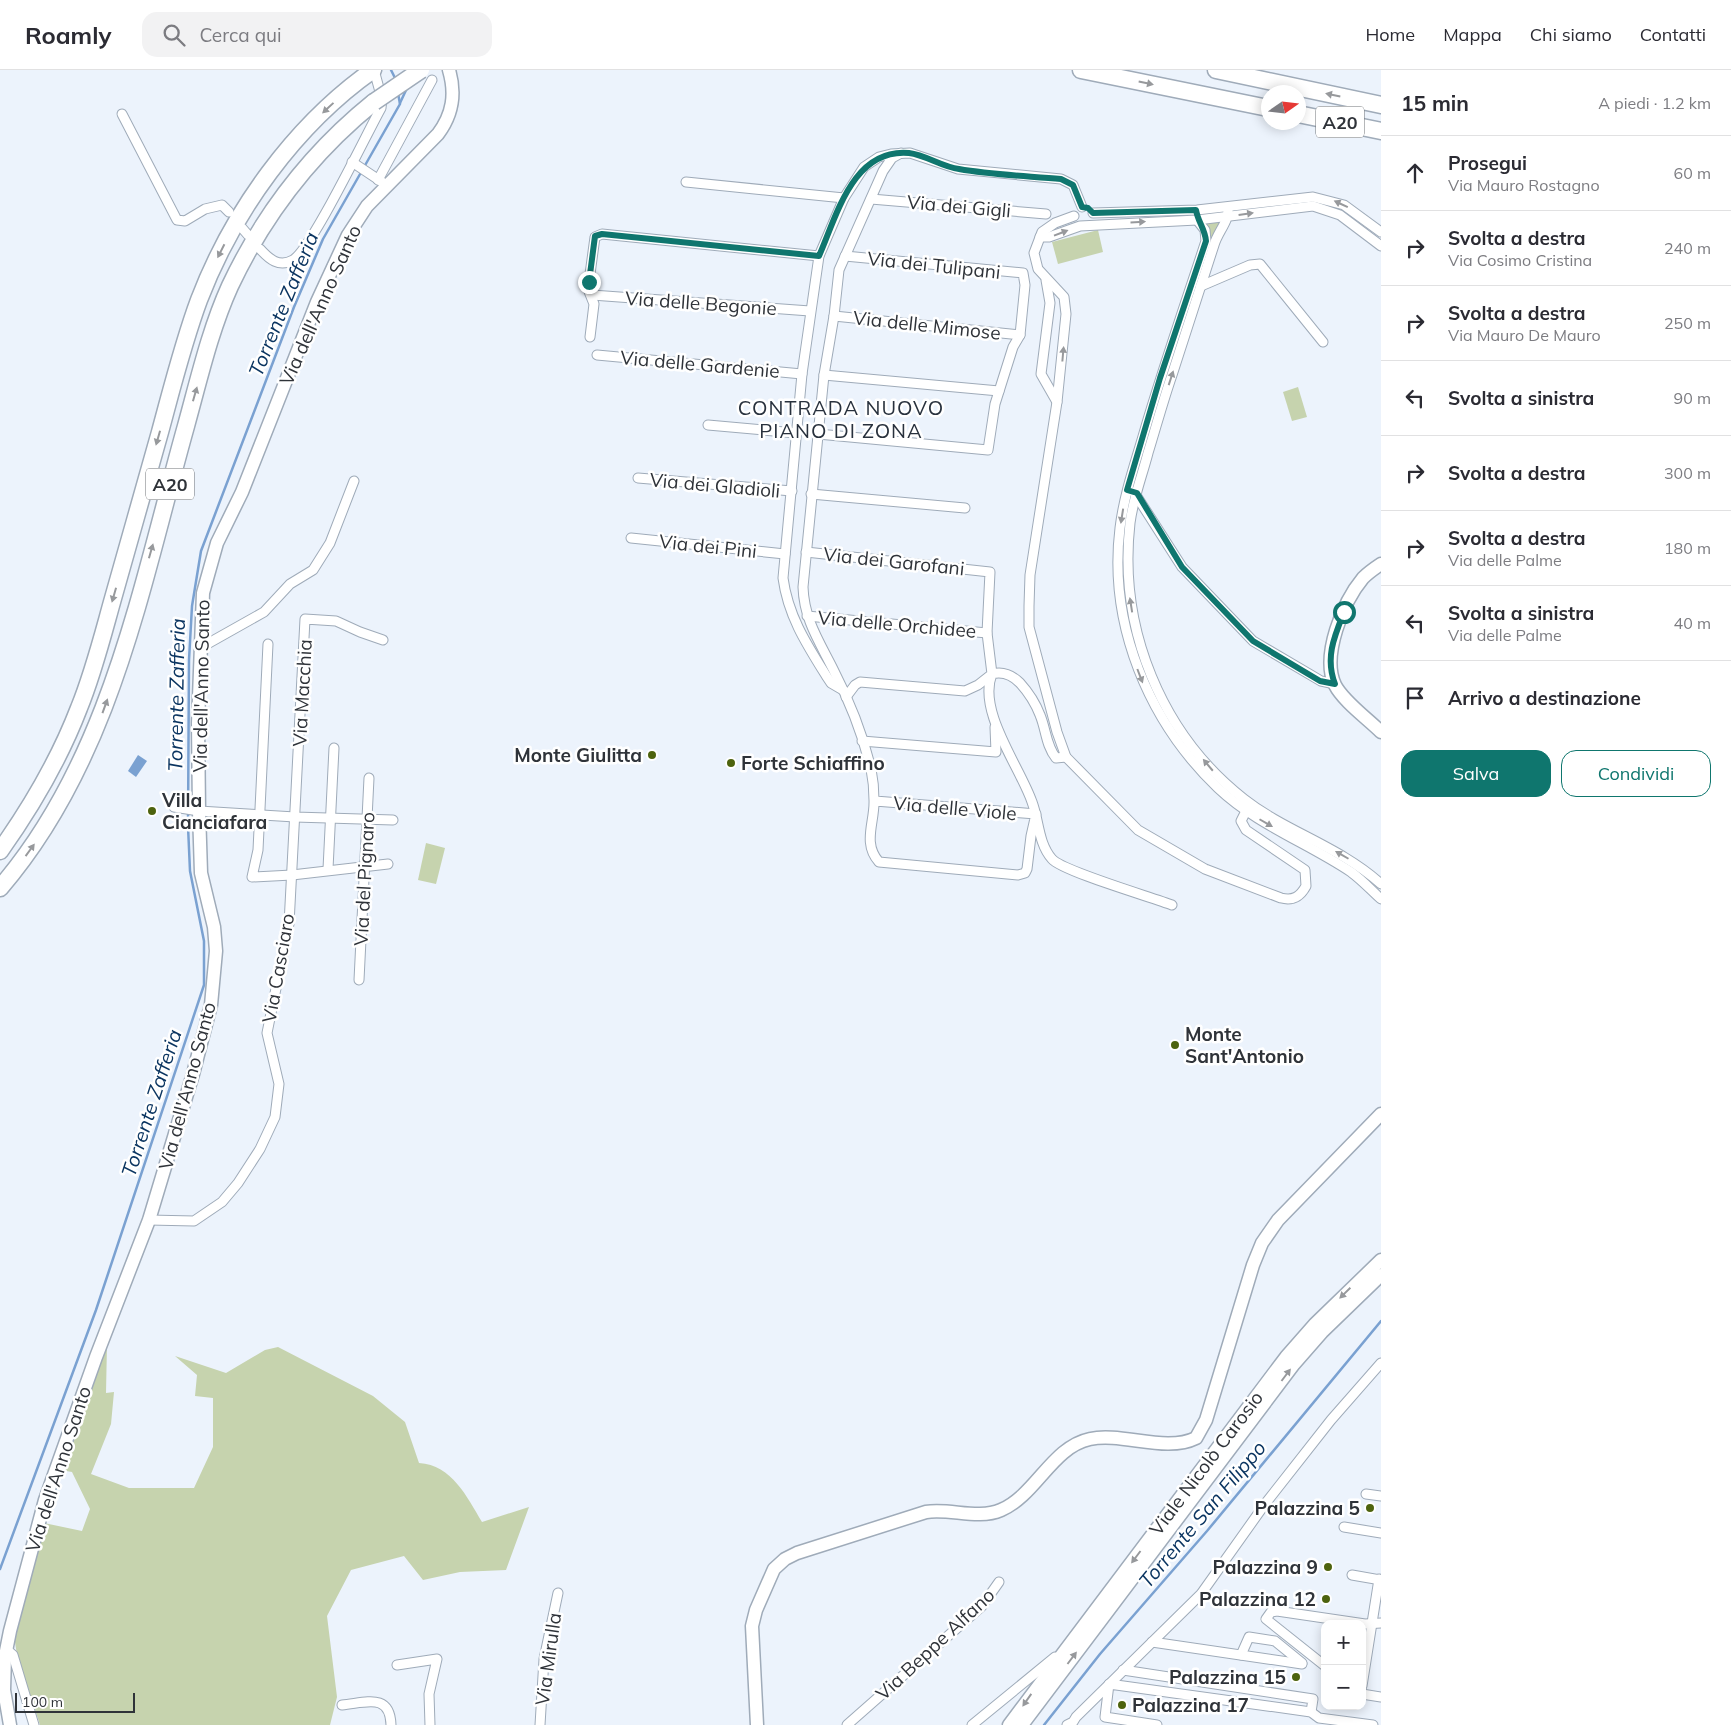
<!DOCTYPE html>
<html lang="it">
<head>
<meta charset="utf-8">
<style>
  body { margin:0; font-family:Mulish,sans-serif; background:#f2f2f3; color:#2b2b33 }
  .controls { position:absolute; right:15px; bottom:15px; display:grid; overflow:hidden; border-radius:10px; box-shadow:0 2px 12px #0003 }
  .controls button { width:45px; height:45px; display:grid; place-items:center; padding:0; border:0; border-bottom:1px solid #e1e1e2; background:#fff; color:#2b2b33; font:25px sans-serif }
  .compass { position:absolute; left:1261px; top:15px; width:45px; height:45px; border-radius:50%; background:#fff; box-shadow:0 2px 12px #0003; rotate:76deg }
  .scale { position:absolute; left:15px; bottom:12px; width:120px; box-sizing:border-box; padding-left:5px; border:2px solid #2f3339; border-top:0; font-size:14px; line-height:18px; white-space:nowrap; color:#2f3339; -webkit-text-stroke:4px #fff; paint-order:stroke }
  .stop { position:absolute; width:15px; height:15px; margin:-11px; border:4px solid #0f766e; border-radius:50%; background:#fff }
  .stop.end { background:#0f766e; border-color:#fff; box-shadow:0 1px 5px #0008 }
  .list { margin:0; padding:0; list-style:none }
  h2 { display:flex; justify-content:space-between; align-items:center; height:65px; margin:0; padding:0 20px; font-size:21px }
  h2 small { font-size:16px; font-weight:400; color:#7c7c81 }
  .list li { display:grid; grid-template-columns:32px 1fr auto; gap:15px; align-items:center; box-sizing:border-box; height:75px; padding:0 20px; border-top:1px solid #e1e1e2 }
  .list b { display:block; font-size:19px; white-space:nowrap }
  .list p { margin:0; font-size:16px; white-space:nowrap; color:#7c7c81 }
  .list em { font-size:16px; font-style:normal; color:#7c7c81 }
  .actions { display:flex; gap:10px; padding:15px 20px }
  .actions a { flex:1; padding:11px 0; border:1px solid #0f766e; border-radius:15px; text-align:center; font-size:18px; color:#0f766e }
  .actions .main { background:#0f766e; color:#fff }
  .icon { flex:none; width:28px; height:28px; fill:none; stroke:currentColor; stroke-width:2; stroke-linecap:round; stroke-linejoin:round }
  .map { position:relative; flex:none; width:1381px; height:1655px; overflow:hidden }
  header { display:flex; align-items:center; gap:30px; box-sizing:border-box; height:70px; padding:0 25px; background:#fff; border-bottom:1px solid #e1e1e2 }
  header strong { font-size:24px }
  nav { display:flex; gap:28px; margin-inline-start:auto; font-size:18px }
  .search { width:350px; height:45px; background:#f2f2f3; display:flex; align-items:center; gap:12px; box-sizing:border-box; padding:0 18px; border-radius:15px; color:#7c7c81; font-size:19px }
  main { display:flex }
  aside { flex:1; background:#fff }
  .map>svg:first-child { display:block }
  .green { fill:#c6d3ae }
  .water { fill:#7aa1d1 }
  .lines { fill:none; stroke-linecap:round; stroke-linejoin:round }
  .stream { stroke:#7aa1d1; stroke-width:2.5 }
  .street-casing { stroke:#9fabb9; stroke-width:11 }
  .secondary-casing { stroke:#9fabb9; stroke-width:15 }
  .highway-casing { stroke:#9fabb9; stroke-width:19 }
  .street { stroke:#fff; stroke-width:9 }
  .secondary { stroke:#fff; stroke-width:12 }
  .highway { stroke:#fff; stroke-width:16 }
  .highway-bridge-casing { stroke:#9fabb9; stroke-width:19; stroke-linecap:butt }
  .highway-bridge { stroke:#fff; stroke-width:16 }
  .oneway { fill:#97999c }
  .route { stroke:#0f766e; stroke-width:6 }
  .poi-dot { fill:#4d630e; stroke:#fff; stroke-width:2 }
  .labels { text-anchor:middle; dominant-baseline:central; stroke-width:5; stroke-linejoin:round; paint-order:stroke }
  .shield { fill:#fff; stroke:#6d7074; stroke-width:1 }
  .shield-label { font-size:18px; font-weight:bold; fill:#2f3339 }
  .street-label { font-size:19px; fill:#2f3339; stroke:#fff }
  .poi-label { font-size:19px; font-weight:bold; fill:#2f3339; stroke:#fff; text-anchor:end }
  .water-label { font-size:20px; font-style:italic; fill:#0b3561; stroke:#fff }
  .neighbourhood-label { font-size:20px; letter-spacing:1px; fill:#28313d; stroke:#fff }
</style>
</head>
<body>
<header>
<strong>Roamly</strong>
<div class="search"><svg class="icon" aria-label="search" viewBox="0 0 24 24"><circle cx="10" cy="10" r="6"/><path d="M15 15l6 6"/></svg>Cerca qui</div>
<nav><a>Home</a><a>Mappa</a><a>Chi siamo</a><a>Contatti</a></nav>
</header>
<main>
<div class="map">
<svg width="1381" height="1655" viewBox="0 0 1381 1655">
  <rect width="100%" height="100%" fill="#ecf3fc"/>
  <!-- green -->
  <g class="green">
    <path d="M 1223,151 L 1212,170 L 1208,155 L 1205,152 Z"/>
    <path d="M 1098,160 L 1103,182 L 1058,194 L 1052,172 Z"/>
    <path d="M 1298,317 L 1307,347 L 1292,351 L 1283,322 Z"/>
    <path d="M 426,773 L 445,778 L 436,814 L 418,810 Z"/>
    <path d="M 107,1274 L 106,1323 L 114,1322 L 111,1354 L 91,1404 L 129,1418 L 194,1418 L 213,1377 L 213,1328 L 195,1326 L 197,1305 L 175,1286 L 226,1303 L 265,1280 L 278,1277 L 373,1326 L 405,1352 L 419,1393 C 452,1395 467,1427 482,1452 L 529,1437 L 506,1500 L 460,1502 L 423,1510 L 404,1486 L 351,1500 L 327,1546 L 337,1627 L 330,1655 L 40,1655 L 17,1585 L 14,1566 L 44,1453 L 82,1461 L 90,1439 L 72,1402 L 61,1400 Z"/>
  </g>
  <!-- water -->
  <path class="water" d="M 138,685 L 147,691 L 136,707 L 128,701 Z"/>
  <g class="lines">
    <!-- stream -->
    <g class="stream">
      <path d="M 391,0 L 396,10"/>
      <path d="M 400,33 L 407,18"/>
      <path d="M 0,1499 L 96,1240 L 204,915 L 204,871 L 190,801 L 188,756 L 189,590 L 192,536 L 201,481 L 294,237 L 323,169 L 400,34 L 398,23"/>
      <path d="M 1044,1655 L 1100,1584 L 1207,1461 L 1381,1251"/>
    </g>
    <defs>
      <g id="street">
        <path d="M 122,44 L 177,150 L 185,151 L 205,139 L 222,135 L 229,142"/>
        <path d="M 352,92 L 382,112"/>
        <path d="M 378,110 L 432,10"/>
        <path d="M 686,112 L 844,128"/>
        <path d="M 871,129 L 1046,144"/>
        <path d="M 1228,138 C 1229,152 1218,161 1214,175 C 1200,218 1186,262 1172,305 C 1163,331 1156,357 1148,383 C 1142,406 1133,429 1130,453 C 1118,558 1161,664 1244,729 C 1286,762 1339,776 1381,814"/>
        <path d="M 1093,143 L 1197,140 L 1313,127 L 1344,135 L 1381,162"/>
        <path d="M 1074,146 L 1055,153 L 1042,162 L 1034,183 L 1038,199 L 1064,227 L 1066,244 L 1057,332 L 1030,505 L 1029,536 L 1029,557 L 1057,662 L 1066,687 L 1138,760 L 1205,799 L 1281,828 C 1293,831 1300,827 1306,816 L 1305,800 L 1246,760 L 1241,751 L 1246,741"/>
        <path d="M 1197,150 L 1205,160 L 1206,171 C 1185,235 1163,298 1144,363 C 1135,394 1124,425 1120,458 C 1108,555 1149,652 1218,718 C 1257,755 1308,773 1351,802 C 1362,810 1371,820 1381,829"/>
        <path d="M 242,158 L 248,165"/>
        <path d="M 1040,167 L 1049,167 L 1080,156 L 1197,150 L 1313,136 L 1340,145 L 1381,176"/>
        <path d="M 260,179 C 269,189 279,198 293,190 C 311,180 367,63 381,38 L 382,29 L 374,0"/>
        <path d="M 1046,210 L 1050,233 L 1041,304 L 1057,332"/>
        <path d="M 1201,216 L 1250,195 L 1260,194 L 1323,272"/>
        <path d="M 592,225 L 810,241"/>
        <path d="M 834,246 L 1020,265"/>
        <path d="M 590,267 L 594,234 L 588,219 L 595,167 L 602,164 L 819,186"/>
        <path d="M 597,285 L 802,304"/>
        <path d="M 824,305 L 999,321"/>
        <path d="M 708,355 L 796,363"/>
        <path d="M 818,364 L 988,380 L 995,334 L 1013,277 L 1020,265 L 1025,215 L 1023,203 L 845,186"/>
        <path d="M 638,408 L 792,421"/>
        <path d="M 1134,422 L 1182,497 L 1253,571 L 1321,611 L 1335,614"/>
        <path d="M 811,424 L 965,438"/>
        <path d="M 631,468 L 785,484"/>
        <path d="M 806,482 L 990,502 L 987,563 L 992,604 L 978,615 L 965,621 L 860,612 L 855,615 L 846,627"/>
        <path d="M 807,546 L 987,563"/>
        <path d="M 268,574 L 258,780 L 252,807 L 292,805 L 388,794"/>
        <path d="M 200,578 L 264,542 L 290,514 L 313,500 L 330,473 L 354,411"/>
        <path d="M 843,620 L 831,613 L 827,607 C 807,575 788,546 783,508 L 802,304 L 819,186 L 844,128 L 864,97 L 879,87 L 891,84 L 910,83 L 958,99 L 1061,109 L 1073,115 L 1082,137"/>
        <path d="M 862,671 L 996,682 L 995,657"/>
        <path d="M 1066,687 L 1056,688 C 1046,676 1046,659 1040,645 C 1035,632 1029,623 1020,613 C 1012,605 1003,601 992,604 C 977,641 1020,697 1032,732 C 1039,750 1038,773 1052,789 C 1062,801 1151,827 1172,835"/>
        <path d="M 875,731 L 1036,744 L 1031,766 L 1027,799 L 1025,803 L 1018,805 L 879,792 C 862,773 875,752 874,730 C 874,720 873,709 871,699 C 863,665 849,630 833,599 C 819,571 804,549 803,517 L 824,305 L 834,246 L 839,200 L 883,101 L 892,88 L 901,83"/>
        <path d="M 174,737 L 199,741 L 295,747 L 393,750"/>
        <path d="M 328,799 L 334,678"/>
        <path d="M 359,910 L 369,708"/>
        <path d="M 149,1150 L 194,1151 L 222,1132 L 238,1113 L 260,1079 L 275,1047 L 279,1014 L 267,963 L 289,854 L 305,549 L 336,551 L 360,562 L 383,570"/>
        <path d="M 1366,1424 L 1381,1426"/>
        <path d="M 1344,1457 L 1381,1463"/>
        <path d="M 1352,1505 L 1381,1510"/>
        <path d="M 1152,1572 L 1302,1594"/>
        <path d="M 6,1579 L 13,1585 L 34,1655"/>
        <path d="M 1241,1585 L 1249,1567 L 1275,1571 L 1302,1593"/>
        <path d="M 397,1595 L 437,1589 L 429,1624 L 430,1655"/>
        <path d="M 1325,1596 L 1266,1549 L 1271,1542 L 1277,1541 L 1365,1554 L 1381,1553"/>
        <path d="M 1123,1600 L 1313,1629 L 1311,1642"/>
        <path d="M 1362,1616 L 1379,1509"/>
        <path d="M 1362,1624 L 1381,1627"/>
        <path d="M 342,1635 C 365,1633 390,1622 391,1655"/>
        <path d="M 540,1655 L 544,1589 L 558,1523"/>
        <path d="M 847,1655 L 982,1536 L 999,1512"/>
        <path d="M 972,1655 L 1055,1587"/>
        <path d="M 1067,1655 L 1073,1652 L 1076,1647 L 1201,1524 L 1265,1434 L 1331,1350 L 1381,1293"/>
        <path d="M 1157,1655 L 1105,1647 L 1109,1614 L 1311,1642 L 1319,1648 L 1373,1655"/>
      </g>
      <g id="secondary">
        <path d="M 1381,494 C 1375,498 1368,503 1363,508 C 1343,532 1321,586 1335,615 C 1343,631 1368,649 1381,662"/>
        <path d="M 10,1655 L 4,1620 L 5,1586 L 10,1561 L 45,1430 L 96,1287 L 149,1150 L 193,1004 L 211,935 L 216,881 L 214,857 L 201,803 L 199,741 L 198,653 L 203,523 L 217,473 L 242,422 L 317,232 L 348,165 L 367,136 L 438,64 C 453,44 456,24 449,0"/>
        <path d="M 757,1655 L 752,1556 L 756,1540 L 774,1499 L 785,1489 L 797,1483 L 926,1442 C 950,1438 978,1450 1001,1440 C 1036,1425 1052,1377 1090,1369 C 1122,1362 1166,1383 1196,1368 L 1206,1350 L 1253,1195 L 1262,1173 L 1278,1150 L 1381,1044"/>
        <path d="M 1009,1655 L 1286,1287 L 1315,1254 L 1381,1190"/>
        <path d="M 1022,1655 L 1294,1294 L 1322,1262 L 1381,1205"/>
      </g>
      <g id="highway">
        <path d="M 1081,0 L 1268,38"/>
        <path d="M 1216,0 L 1381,35"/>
        <path d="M 1298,44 L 1381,61"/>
        <path d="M 0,781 C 32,736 59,690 79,638 C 93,604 102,568 112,532 C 128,475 144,419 160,362 C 172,318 183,273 199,230 C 233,141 295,55 373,0"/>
        <path d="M 0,818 C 111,689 141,516 186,356 C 199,309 210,260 230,216 C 264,144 312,82 374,32"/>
      </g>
    </defs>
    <!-- street casing -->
    <use href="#street" class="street-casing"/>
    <!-- secondary casing -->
    <use href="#secondary" class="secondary-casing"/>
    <!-- highway casing -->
    <use href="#highway" class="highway-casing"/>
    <!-- street -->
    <use href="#street" class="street"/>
    <!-- secondary -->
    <use href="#secondary" class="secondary"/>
    <!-- highway -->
    <use href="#highway" class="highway"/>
    <defs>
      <path id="highway-bridge" d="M 374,32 L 421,0"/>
    </defs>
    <!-- highway-bridge casing -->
    <use href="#highway-bridge" class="highway-bridge-casing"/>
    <!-- highway-bridge -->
    <use href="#highway-bridge" class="highway-bridge"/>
  </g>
  <!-- one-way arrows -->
  <defs><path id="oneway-solid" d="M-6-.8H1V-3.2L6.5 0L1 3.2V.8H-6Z" transform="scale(1.25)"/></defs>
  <g class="oneway">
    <use href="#oneway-solid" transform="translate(1146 13) rotate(12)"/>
    <use href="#oneway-solid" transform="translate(1333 25) rotate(-168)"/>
    <use href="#oneway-solid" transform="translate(328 38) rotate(137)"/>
    <use href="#oneway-solid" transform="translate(1341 134) rotate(-155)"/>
    <use href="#oneway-solid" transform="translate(1246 144) rotate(-8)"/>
    <use href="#oneway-solid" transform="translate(1138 152) rotate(-3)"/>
    <use href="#oneway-solid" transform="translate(1061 163) rotate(-21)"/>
    <use href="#oneway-solid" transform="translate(221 181) rotate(117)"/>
    <use href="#oneway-solid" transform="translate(1063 284) rotate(-85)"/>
    <use href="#oneway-solid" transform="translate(1171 308) rotate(-72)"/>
    <use href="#oneway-solid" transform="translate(195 324) rotate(-74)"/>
    <use href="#oneway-solid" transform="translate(158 368) rotate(106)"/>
    <use href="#oneway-solid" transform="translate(1122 446) rotate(99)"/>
    <use href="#oneway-solid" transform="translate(151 481) rotate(-74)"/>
    <use href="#oneway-solid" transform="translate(114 525) rotate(106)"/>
    <use href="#oneway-solid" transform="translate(1131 535) rotate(-99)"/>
    <use href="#oneway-solid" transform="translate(1140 606) rotate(69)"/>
    <use href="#oneway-solid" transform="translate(105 636) rotate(-70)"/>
    <use href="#oneway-solid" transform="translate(1208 695) rotate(-130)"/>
    <use href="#oneway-solid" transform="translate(1266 753) rotate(30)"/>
    <use href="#oneway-solid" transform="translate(30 780) rotate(-54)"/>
    <use href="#oneway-solid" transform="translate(1342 785) rotate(-150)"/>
    <use href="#oneway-solid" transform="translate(1345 1223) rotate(136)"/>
    <use href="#oneway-solid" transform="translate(1286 1305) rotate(-53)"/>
    <use href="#oneway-solid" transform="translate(1136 1487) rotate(127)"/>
    <use href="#oneway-solid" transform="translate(1072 1588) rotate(-53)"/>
    <use href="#oneway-solid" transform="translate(1027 1630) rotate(125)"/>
  </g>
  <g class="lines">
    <!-- route -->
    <path class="route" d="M 589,212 L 595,166 L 602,164 L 819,186 C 837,145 853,78 909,83 C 926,85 942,97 959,99 C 993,105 1028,106 1061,109 L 1073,115 L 1082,137 L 1088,138 L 1093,143 L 1196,140 C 1198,152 1205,159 1206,171 L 1160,308 L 1127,420 L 1137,423 L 1182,497 L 1253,571 L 1320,611 L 1335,614 C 1325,588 1334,567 1344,542"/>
  </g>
  <!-- markers -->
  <g class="poi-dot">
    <circle cx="652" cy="685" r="5"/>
    <circle cx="731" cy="693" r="5"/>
    <circle cx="152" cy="741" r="5"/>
    <circle cx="1175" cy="975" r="5"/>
    <circle cx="1370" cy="1438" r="5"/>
    <circle cx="1328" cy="1497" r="5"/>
    <circle cx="1326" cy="1529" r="5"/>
    <circle cx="1296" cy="1607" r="5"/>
    <circle cx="1122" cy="1635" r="5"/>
  </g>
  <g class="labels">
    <!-- shield labels -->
    <g class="shield">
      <rect x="1316" y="36.5" width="48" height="31" rx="4"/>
      <rect x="146" y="398.5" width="48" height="31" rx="4"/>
    </g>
    <g class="shield-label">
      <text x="1340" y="52">A20</text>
      <text x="170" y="414">A20</text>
    </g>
    <!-- street labels -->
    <g class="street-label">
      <text transform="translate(959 136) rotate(5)">Via dei Gigli</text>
      <text transform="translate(934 195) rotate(6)">Via dei Tulipani</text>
      <text transform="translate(701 233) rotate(4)">Via delle Begonie</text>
      <text transform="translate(320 235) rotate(-66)">Via dell'Anno Santo</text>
      <text transform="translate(927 255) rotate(6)">Via delle Mimose</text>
      <text transform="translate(700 294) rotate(5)">Via delle Gardenie</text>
      <text transform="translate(715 415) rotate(5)">Via dei Gladioli</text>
      <text transform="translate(708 476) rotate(6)">Via dei Pini</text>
      <text transform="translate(894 491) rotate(6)">Via dei Garofani</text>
      <text transform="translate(897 554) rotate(5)">Via delle Orchidee</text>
      <text transform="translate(201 616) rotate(-89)">Via dell'Anno Santo</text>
      <text transform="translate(302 623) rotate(-87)">Via Macchia</text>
      <text transform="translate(955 738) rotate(5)">Via delle Viole</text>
      <text transform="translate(364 809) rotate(-87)">Via del Pignaro</text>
      <text transform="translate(278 898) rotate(-80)">Via Casciaro</text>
      <text transform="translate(187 1016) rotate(-75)">Via dell'Anno Santo</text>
      <text transform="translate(1206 1393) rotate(-53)">Viale Nicolò Carosio</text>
      <text transform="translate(58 1399) rotate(-72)">Via dell'Anno Santo</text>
      <text transform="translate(935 1574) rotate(-43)">Via Beppe Alfano</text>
      <text transform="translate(548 1589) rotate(-82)">Via Mirulla</text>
    </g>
    <!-- poi labels -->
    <g class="poi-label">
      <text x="642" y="685">Monte Giulitta</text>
      <text x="741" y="693" text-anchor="start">Forte Schiaffino</text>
      <text x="162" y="730" text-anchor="start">Villa<tspan x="162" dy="22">Cianciafara</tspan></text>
      <text x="1185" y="964" text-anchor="start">Monte<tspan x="1185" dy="22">Sant'Antonio</tspan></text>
      <text x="1360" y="1438">Palazzina 5</text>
      <text x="1318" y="1497">Palazzina 9</text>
      <text x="1316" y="1529">Palazzina 12</text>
      <text x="1286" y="1607">Palazzina 15</text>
      <text x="1132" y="1635" text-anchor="start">Palazzina 17</text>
    </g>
    <!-- water labels -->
    <g class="water-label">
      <text transform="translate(283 234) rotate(-68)">Torrente Zafferia</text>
      <text transform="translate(176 625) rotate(-89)">Torrente Zafferia</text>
      <text transform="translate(151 1033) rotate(-72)">Torrente Zafferia</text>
      <text transform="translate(1202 1444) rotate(-50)">Torrente San Filippo</text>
    </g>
    <!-- neighbourhood labels -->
    <g class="neighbourhood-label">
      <text x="841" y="337">CONTRADA NUOVO<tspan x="841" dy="23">PIANO DI ZONA</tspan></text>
    </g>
  </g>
</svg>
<div class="controls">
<button>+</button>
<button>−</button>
</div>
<svg class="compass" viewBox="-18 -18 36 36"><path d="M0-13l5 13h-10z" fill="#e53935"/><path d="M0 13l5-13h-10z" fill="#7c7c81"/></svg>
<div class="scale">100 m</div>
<div class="stop" style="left:1344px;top:542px"></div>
<div class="stop end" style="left:589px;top:212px"></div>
</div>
<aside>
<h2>15 min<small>A piedi · 1.2 km</small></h2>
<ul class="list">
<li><svg class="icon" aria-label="ahead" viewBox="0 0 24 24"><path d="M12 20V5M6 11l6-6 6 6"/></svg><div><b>Prosegui</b><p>Via Mauro Rostagno</p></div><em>60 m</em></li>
<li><svg class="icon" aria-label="right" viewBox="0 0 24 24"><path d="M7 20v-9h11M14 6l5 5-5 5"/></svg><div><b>Svolta a destra</b><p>Via Cosimo Cristina</p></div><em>240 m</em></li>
<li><svg class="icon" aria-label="right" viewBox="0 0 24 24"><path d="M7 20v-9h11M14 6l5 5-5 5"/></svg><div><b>Svolta a destra</b><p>Via Mauro De Mauro</p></div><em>250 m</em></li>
<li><svg class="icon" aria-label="left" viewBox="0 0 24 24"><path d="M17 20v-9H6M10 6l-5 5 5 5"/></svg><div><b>Svolta a sinistra</b></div><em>90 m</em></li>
<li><svg class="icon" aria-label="right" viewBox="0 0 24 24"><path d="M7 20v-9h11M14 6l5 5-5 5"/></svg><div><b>Svolta a destra</b></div><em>300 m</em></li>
<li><svg class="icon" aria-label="right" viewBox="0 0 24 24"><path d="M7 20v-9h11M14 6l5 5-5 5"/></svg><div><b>Svolta a destra</b><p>Via delle Palme</p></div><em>180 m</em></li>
<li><svg class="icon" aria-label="left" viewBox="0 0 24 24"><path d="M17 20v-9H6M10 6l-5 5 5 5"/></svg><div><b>Svolta a sinistra</b><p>Via delle Palme</p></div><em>40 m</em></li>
<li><svg class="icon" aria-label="arrive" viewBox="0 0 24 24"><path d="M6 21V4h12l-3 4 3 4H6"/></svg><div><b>Arrivo a destinazione</b></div></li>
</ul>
<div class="actions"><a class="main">Salva</a><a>Condividi</a></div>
</aside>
</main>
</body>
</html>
